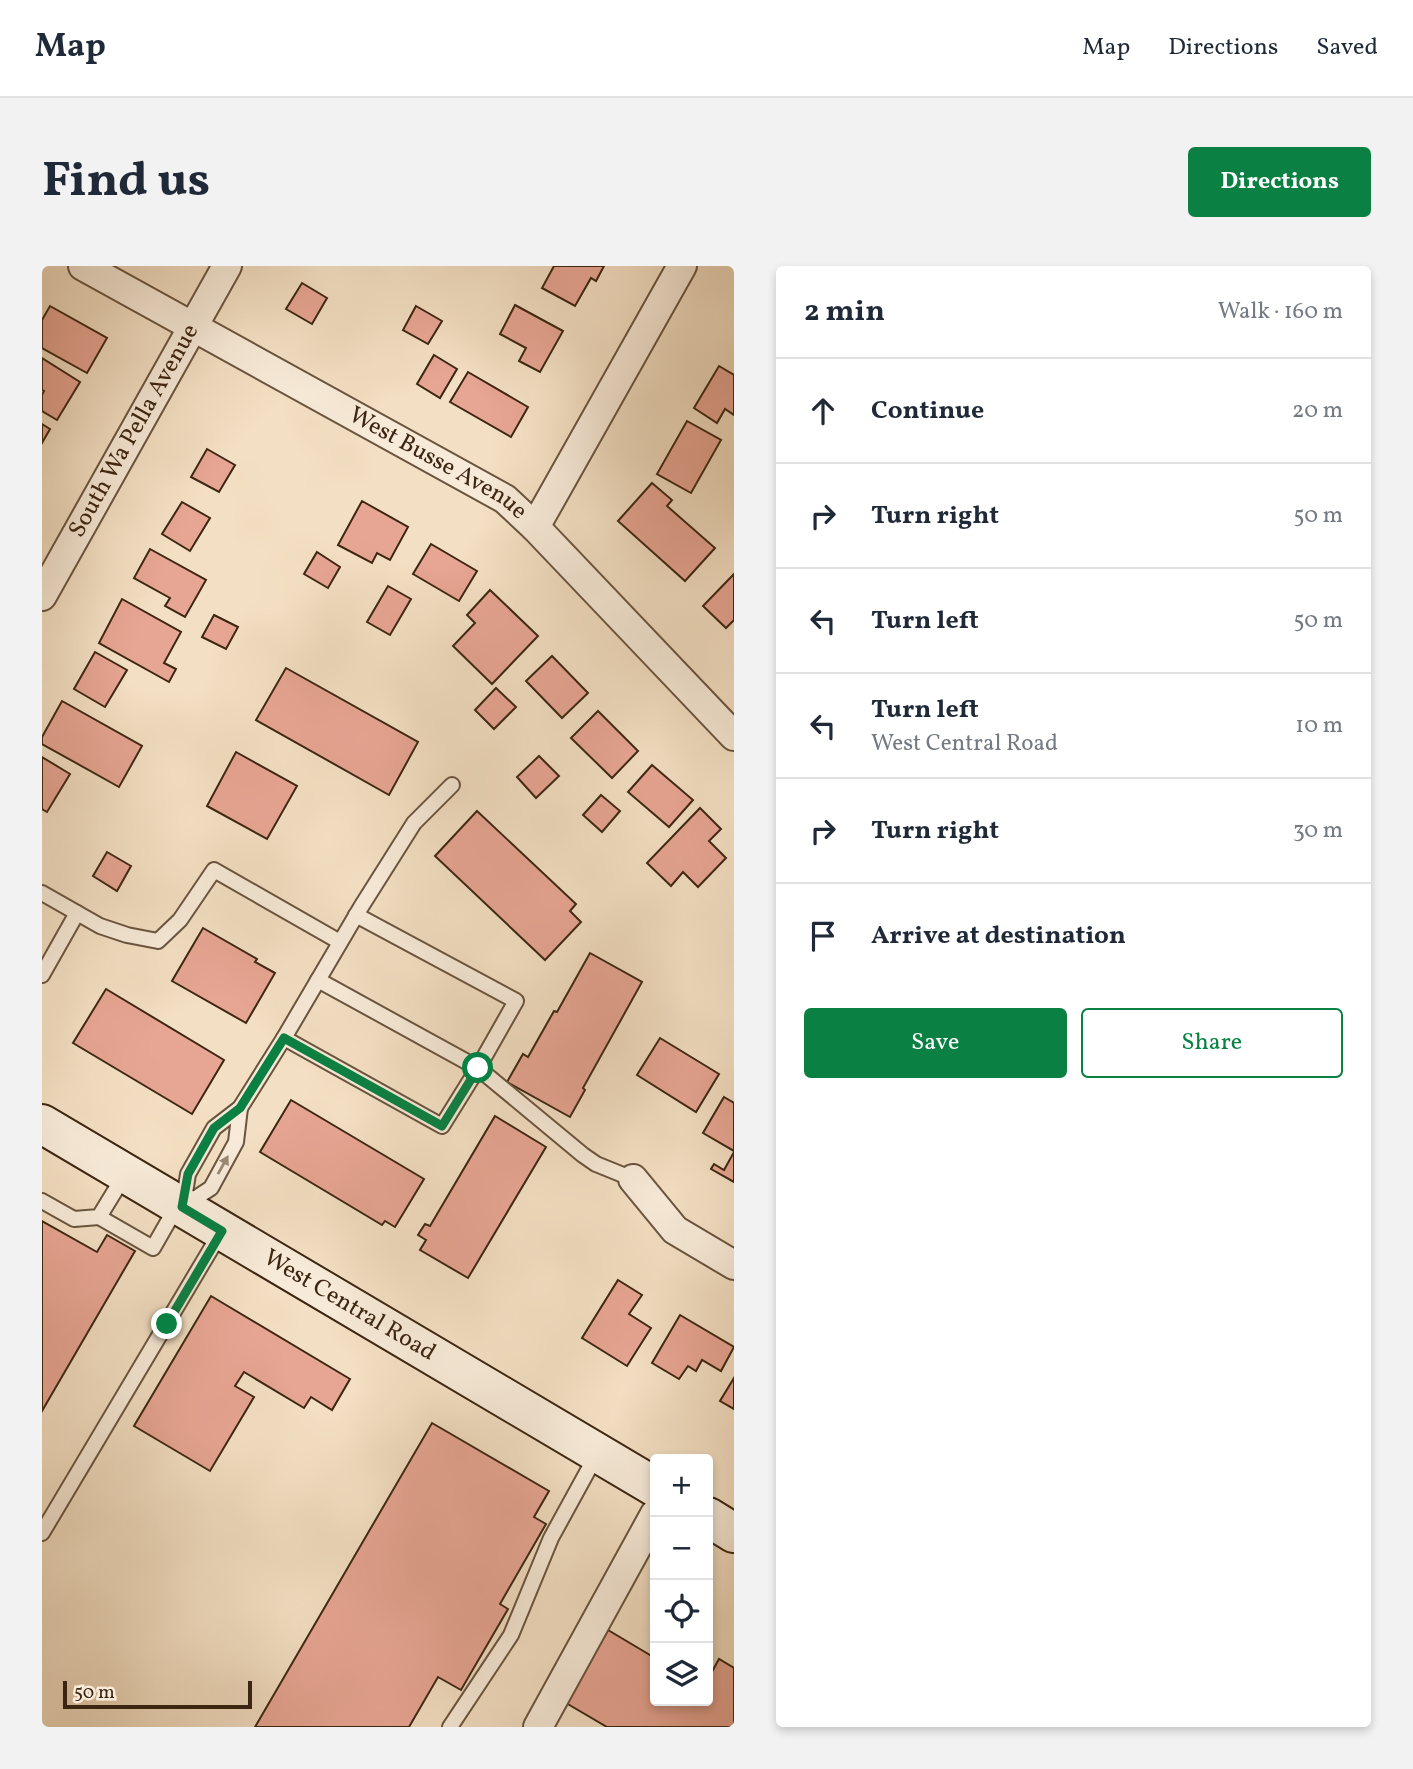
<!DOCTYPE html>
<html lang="en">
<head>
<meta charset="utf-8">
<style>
  body { margin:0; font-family:Vollkorn,serif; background:#f2f2f3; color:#1f2937 }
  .controls { position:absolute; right:21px; bottom:21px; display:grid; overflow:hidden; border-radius:7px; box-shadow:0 4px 10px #0003 }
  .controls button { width:63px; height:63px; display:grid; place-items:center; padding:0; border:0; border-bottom:2px solid #e0e1e3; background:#fff; color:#1f2937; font:35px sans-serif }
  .scale { position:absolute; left:21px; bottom:18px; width:189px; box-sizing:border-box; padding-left:7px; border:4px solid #3d2611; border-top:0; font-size:19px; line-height:24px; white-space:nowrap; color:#3d2611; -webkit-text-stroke:5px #f7ead8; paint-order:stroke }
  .stop { position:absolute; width:21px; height:21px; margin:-16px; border:5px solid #0b8043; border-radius:50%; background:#fff }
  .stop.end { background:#0b8043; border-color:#fff; box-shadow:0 2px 7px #0008 }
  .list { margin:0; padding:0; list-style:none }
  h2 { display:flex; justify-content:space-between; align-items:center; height:91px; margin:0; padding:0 28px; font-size:30px }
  h2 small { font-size:23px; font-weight:400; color:#747a83 }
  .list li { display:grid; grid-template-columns:46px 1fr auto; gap:21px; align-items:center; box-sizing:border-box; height:105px; padding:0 28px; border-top:2px solid #e0e1e3 }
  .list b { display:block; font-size:26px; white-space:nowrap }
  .list p { margin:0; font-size:23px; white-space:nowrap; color:#747a83 }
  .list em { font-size:23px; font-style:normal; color:#747a83 }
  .actions { display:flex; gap:14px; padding:21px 28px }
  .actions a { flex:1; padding:16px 0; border:2px solid #0b8043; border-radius:7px; text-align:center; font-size:24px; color:#0b8043 }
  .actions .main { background:#0b8043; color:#fff }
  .icon { flex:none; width:38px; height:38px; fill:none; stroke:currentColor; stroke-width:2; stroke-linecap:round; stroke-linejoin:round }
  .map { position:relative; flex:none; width:692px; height:1461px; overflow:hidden; border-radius:7px }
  header { display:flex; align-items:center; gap:42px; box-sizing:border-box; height:98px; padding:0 35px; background:#fff; border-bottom:2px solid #e0e1e3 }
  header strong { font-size:33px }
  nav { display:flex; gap:38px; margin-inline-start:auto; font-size:24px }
  .intro { display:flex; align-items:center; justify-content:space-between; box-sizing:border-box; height:168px; padding:0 42px }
  h1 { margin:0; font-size:49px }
  .button { padding:18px 32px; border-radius:7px; background:#0b8043; color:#fff; font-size:24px; font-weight:700 }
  main { display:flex; gap:42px; padding:0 42px }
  aside { flex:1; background:#fff; border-radius:7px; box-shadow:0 4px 10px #0003 }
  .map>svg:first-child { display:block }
  .building { fill:#e7a593; stroke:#3d2611; stroke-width:2 }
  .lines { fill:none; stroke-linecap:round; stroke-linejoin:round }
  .service-casing { stroke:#6a543e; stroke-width:18 }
  .minor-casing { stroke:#6a543e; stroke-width:32 }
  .secondary-casing { stroke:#3d2611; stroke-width:42 }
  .service { stroke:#f7ead8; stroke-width:14 }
  .minor { stroke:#f7ead8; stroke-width:28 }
  .secondary { stroke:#f7ead8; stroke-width:38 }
  .oneway { fill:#9a8874 }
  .route { stroke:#0b8043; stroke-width:9 }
  .labels { text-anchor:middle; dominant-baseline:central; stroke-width:6; stroke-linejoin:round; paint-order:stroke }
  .street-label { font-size:24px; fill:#3d2611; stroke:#f7ead8 }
</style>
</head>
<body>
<header>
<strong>Map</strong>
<nav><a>Map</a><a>Directions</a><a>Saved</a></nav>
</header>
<div class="intro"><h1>Find us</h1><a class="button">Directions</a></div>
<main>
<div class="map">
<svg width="692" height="1461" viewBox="0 0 692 1461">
  <rect width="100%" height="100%" fill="#f3dfc3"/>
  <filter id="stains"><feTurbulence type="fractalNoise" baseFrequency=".00286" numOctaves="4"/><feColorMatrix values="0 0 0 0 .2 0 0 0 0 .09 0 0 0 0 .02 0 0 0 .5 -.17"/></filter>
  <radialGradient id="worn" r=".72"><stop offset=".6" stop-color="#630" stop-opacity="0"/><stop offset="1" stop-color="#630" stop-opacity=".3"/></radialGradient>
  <!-- building -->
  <g class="building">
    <path d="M 512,0 L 562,0 L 554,15 L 549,12 L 533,40 L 500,22 Z"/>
    <path d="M 260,17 L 285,32 L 270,58 L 244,43 Z"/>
    <path d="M 473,39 L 521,65 L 498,106 L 477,95 L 484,82 L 458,68 Z"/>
    <path d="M 8,40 L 65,72 L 45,107 L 0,82 L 0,54 Z"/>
    <path d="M 374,40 L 400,55 L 386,78 L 361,64 Z"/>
    <path d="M 392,89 L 415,103 L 398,132 L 375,118 Z"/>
    <path d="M 0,92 L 38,116 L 15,154 L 0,145 L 0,129 L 2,125 L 0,124 Z"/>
    <path d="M 677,100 L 692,109 L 692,149 L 683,143 L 675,157 L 652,142 Z"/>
    <path d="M 426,106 L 486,141 L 469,171 L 408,136 Z"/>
    <path d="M 645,155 L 679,174 L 649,227 L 615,208 Z"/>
    <path d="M 0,158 L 8,163 L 0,177 Z"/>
    <path d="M 165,183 L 193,199 L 177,226 L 149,211 Z"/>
    <path d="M 610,217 L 630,234 L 625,240 L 673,282 L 643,315 L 576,255 Z"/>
    <path d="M 320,235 L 366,261 L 348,294 L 335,287 L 330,297 L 296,279 Z"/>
    <path d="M 140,236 L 168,252 L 148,285 L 120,268 Z"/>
    <path d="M 389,278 L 435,305 L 417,335 L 371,308 Z"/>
    <path d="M 108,283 L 164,314 L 143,351 L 123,340 L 128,332 L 92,312 Z"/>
    <path d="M 275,286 L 298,301 L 286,322 L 262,308 Z"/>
    <path d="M 692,308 L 692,354 L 684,362 L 661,340 Z"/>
    <path d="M 346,320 L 369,333 L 348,369 L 325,356 Z"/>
    <path d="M 448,324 L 496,370 L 450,418 L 411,380 L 433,357 L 425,349 Z"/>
    <path d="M 80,333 L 139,366 L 122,397 L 134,403 L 127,416 L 57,377 Z"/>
    <path d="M 172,349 L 196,361 L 184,383 L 160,371 Z"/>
    <path d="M 53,386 L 85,404 L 63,441 L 32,423 Z"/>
    <path d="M 510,390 L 546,427 L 520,452 L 484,415 Z"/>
    <path d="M 244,402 L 376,476 L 347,529 L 214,454 Z"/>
    <path d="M 454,422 L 474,441 L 452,463 L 433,444 Z"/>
    <path d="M 20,435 L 100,480 L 77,521 L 0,478 L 0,471 Z"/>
    <path d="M 556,445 L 596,485 L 570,512 L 529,472 Z"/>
    <path d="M 194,486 L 255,520 L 225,573 L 165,540 Z"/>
    <path d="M 497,490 L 517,510 L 494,532 L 475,511 Z"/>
    <path d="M 0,491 L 28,508 L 5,546 L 0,543 Z"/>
    <path d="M 610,499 L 651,534 L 627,561 L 586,526 Z"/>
    <path d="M 559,529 L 578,545 L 560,566 L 541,549 Z"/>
    <path d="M 658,542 L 679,563 L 667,575 L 684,592 L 656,621 L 641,606 L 629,620 L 605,597 Z"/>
    <path d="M 435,545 L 534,638 L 528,645 L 539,656 L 503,694 L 393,590 Z"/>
    <path d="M 65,586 L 89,600 L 75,625 L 51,610 Z"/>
    <path d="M 161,662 L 215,693 L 213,696 L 233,707 L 204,757 L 130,715 Z"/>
    <path d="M 548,687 L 600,716 L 541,822 L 543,824 L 528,851 L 465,816 L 481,788 L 486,791 L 512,745 L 515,746 Z"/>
    <path d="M 64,723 L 182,794 L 150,848 L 31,777 Z"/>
    <path d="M 618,772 L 677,808 L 654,846 L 595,809 Z"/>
    <path d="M 682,831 L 692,837 L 692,885 L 661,867 Z"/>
    <path d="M 249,834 L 382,913 L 353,961 L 343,955 L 340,959 L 218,886 Z"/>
    <path d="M 453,850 L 504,881 L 426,1012 L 378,984 L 384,974 L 376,969 L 383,958 L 388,960 Z"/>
    <path d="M 692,886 L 692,916 L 669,903 L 672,898 L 682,904 Z"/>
    <path d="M 0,955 L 55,986 L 65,969 L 93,985 L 0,1145 Z"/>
    <path d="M 576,1014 L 600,1029 L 587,1048 L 609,1062 L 585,1100 L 540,1072 Z"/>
    <path d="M 169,1030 L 308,1113 L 290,1144 L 269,1131 L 262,1142 L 202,1106 L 193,1120 L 212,1131 L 168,1205 L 92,1160 Z"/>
    <path d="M 638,1049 L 692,1081 L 679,1105 L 660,1094 L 654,1105 L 646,1100 L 637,1113 L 610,1097 Z"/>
    <path d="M 692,1112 L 692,1143 L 678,1135 Z"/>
    <path d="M 390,1157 L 507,1225 L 492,1251 L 504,1258 L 458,1338 L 466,1343 L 419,1424 L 396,1411 L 367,1461 L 213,1461 Z"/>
    <path d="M 566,1364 L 613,1392 L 613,1435 L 666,1435 L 666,1413 L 677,1393 L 692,1402 L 692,1461 L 565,1461 L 524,1437 Z"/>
  </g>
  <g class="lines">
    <defs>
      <g id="service">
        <path d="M 0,627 L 58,660 L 85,669 L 116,675 L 138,654 L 172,604 L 298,676"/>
        <path d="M 0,709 L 35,647"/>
        <path d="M 276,714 L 436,802 L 541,889 L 554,898 L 591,913"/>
        <path d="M 242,772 L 400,860 L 436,802 L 474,735 L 314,649"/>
        <path d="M 0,935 L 32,953 L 57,951 L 82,910"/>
        <path d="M 143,939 L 169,922 L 194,876 L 198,842"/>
        <path d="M 141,940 L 146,908 L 172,862 L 198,842 L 242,772 L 319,641 L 372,557 L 410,519"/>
        <path d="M 57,951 L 111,982 L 135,940"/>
        <path d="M 0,1267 L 179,966"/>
        <path d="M 408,1461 L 469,1369 L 509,1272 L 555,1188"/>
      </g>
      <g id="minor">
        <path id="s1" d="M 41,0 L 463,233 L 493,261 L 692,470"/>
        <path d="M 493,261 L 640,0"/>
        <path id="s2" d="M 0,330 L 185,0"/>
        <path d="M 591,913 L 633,964 L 692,999"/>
        <path d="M 496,1461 L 613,1248"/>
      </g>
      <g id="secondary">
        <path id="s3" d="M 0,858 L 613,1221"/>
        <path d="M 666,1251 L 692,1267"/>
      </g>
    </defs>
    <!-- service casing -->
    <use href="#service" class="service-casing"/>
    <!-- minor casing -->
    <use href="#minor" class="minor-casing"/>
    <!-- secondary casing -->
    <use href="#secondary" class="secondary-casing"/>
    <!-- service -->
    <use href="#service" class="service"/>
    <!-- minor -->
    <use href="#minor" class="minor"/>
    <!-- secondary -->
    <use href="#secondary" class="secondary"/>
  </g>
  <!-- one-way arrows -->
  <defs><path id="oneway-solid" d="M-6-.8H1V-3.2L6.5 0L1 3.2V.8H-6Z" transform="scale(1.75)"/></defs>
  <use class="oneway" href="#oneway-solid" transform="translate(181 899) rotate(-61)"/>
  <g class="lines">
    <!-- route -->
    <path class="route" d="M 125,1058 L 180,965 L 140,941 L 146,908 L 172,862 L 198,842 L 242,772 L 400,860 L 436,802"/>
  </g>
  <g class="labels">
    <!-- street labels -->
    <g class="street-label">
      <text stroke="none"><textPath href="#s2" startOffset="189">South Wa Pella Avenue</textPath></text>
      <text stroke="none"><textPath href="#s1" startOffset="406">West Busse Avenue</textPath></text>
      <text stroke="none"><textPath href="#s3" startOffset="357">West Central Road</textPath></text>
    </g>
  </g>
  <rect width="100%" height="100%" filter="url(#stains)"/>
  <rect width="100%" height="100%" fill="url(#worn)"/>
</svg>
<div class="controls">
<button>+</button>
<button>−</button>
<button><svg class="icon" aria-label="locate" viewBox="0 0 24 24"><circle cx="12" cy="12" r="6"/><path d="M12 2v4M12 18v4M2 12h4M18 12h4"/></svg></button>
<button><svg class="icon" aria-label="layers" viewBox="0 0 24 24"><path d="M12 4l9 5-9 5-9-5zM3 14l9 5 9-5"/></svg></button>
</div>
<div class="scale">50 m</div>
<div class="stop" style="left:436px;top:802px"></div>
<div class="stop end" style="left:125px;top:1058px"></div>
</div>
<aside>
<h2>2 min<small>Walk · 160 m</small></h2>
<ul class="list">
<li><svg class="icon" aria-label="ahead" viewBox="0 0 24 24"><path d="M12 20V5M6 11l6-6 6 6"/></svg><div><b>Continue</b></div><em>20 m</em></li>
<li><svg class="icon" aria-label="right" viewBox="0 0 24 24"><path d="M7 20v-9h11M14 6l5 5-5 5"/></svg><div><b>Turn right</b></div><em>50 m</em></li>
<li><svg class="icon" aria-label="left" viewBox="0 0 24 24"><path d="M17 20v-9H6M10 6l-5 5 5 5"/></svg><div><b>Turn left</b></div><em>50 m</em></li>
<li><svg class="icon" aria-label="left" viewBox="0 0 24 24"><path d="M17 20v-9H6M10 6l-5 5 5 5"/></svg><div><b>Turn left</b><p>West Central Road</p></div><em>10 m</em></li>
<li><svg class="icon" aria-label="right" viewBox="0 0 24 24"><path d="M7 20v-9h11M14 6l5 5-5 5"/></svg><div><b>Turn right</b></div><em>30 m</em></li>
<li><svg class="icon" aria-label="arrive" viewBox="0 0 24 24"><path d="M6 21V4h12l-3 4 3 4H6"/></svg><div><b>Arrive at destination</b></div></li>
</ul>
<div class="actions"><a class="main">Save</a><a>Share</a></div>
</aside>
</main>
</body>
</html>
